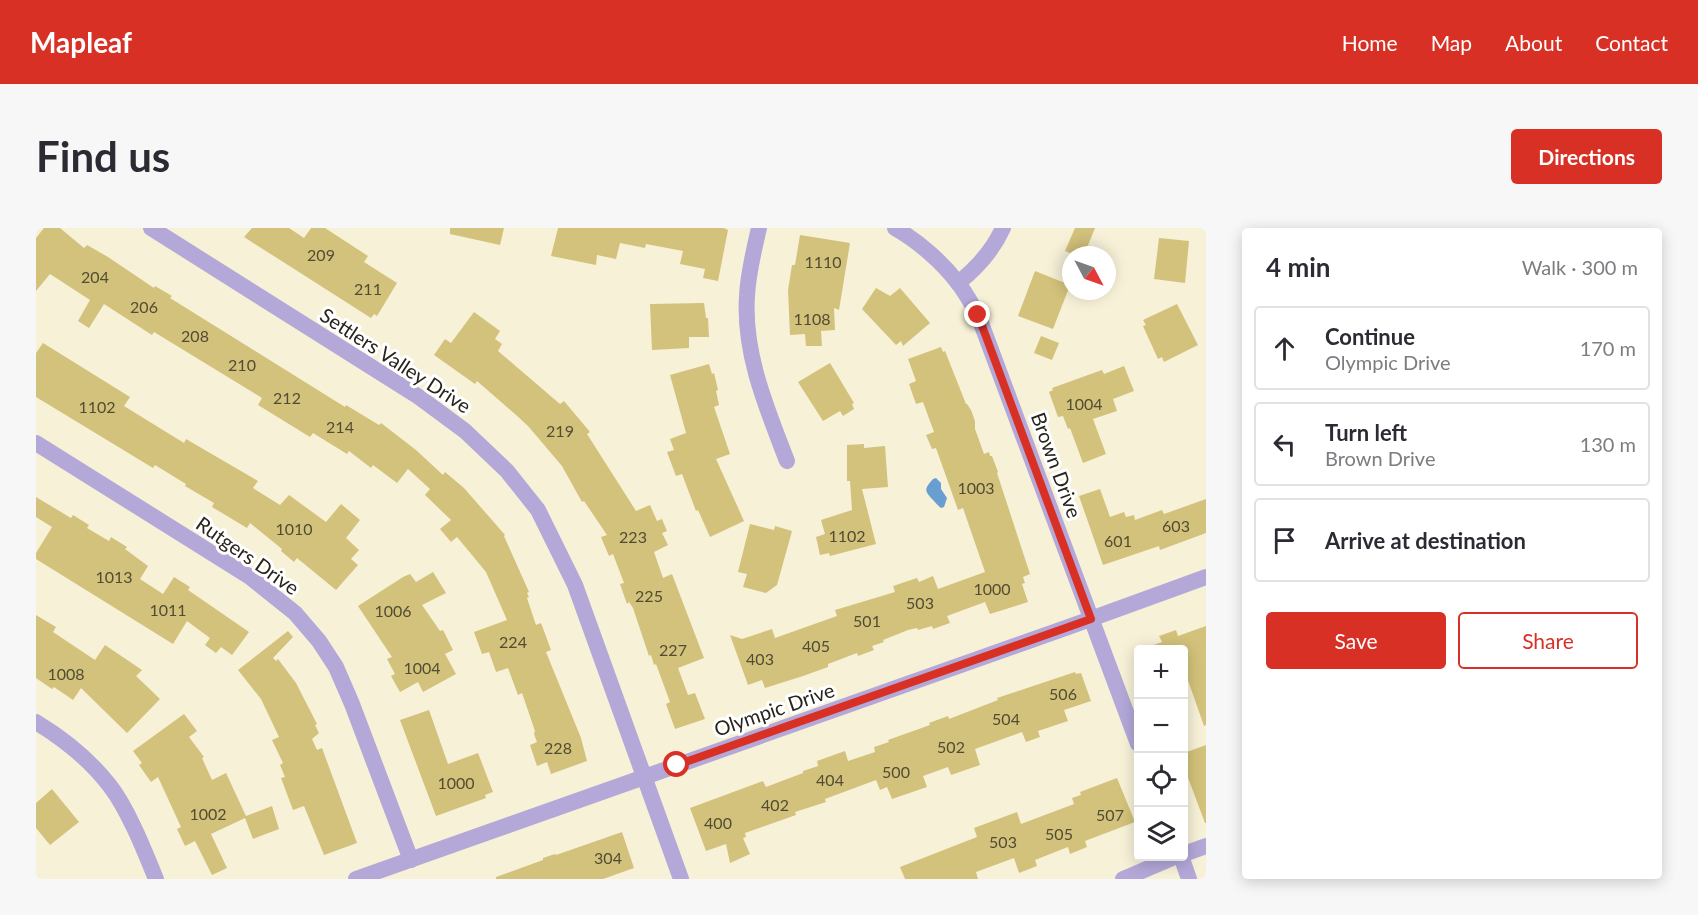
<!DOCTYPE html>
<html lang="en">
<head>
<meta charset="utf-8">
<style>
  body { margin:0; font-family:Lato,sans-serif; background:#f7f7f7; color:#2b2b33 }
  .controls { position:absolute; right:18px; bottom:18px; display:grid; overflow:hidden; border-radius:6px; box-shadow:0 3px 15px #0003 }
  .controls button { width:54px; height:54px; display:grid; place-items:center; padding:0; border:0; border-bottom:2px solid #e1e1e2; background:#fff; color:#2b2b33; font:30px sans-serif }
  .compass { position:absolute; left:1026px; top:18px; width:54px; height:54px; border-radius:50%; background:#fff; box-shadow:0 3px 15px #0003; rotate:131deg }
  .stop { position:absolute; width:18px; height:18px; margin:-14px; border:4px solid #d93025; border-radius:50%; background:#fff }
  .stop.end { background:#d93025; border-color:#fff; box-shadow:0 2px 6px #0008 }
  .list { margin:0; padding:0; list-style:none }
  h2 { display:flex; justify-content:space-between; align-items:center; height:78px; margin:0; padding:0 24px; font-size:26px }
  h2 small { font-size:20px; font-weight:400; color:#7c7c81 }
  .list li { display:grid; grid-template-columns:39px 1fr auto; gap:18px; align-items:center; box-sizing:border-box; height:84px; margin:0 12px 12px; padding:0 12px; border:2px solid #e1e1e2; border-radius:6px }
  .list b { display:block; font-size:22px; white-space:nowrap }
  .list p { margin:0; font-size:20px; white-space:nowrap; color:#7c7c81 }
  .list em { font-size:20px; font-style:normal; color:#7c7c81 }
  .actions { display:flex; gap:12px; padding:18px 24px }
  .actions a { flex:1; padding:14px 0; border:2px solid #d93025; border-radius:6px; text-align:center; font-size:21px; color:#d93025 }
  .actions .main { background:#d93025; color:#fff }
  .icon { flex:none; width:33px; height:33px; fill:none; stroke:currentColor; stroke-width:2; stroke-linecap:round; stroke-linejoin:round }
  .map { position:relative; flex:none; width:1170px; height:651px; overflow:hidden; border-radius:6px }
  header { display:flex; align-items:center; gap:36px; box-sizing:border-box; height:84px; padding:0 30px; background:#d93025; color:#fff }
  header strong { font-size:28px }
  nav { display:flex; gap:33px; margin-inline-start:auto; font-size:21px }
  .intro { display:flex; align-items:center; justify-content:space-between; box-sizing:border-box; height:144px; padding:0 36px }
  h1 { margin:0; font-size:42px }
  .button { padding:15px 27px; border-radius:6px; background:#d93025; color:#fff; font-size:21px; font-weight:700 }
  main { display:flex; gap:36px; padding:0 36px }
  aside { flex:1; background:#fff; border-radius:6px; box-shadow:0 3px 15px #0003 }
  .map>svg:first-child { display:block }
  .water { fill:#689fd0 }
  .building { fill:#d3c27b }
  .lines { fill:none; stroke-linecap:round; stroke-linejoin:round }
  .minor { stroke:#b3a8d8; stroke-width:16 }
  .route { stroke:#d93025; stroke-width:8 }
  .labels { text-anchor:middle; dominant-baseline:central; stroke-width:6; stroke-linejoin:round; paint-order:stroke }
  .number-label { font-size:16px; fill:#524c33 }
  .street-label { font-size:20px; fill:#27241b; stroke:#fff }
</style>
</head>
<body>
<header>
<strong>Mapleaf</strong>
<nav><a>Home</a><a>Map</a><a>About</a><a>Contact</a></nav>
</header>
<div class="intro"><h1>Find us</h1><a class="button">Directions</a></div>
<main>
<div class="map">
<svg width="1170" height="651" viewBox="0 0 1170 651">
  <rect width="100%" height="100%" fill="#f7f1d8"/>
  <!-- water -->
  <path class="water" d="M 900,250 L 905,255 L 905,261 L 911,270 L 908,279 L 905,280 C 902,278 900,275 898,273 C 889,263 887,262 897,251 Z"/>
  <!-- building -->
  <g class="building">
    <path d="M 8,0 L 24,0 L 48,20 L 51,17 L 72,29 L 118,60 L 119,58 L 136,68 L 134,70 L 309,179 L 310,177 L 343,197 L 345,195 L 380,222 L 407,247 L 409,244 L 428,260 L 469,307 L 468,308 L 493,364 L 491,365 L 493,369 L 491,370 L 500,397 L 505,395 L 515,422 L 510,424 L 545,510 L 551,533 L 515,546 L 511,534 L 501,538 L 494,517 L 501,514 L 498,506 L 499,503 L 486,465 L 482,467 L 472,440 L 460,444 L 453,424 L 446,426 L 438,404 L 471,392 L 450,344 L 421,309 L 415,314 L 404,301 L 415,292 L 389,267 L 394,261 L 372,241 L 361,255 L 337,237 L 335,240 L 313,223 L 311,226 L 277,205 L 274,209 L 222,177 L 226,170 L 118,104 L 116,107 L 68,76 L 53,100 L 42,93 L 54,72 L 14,46 L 0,63 L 0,10 Z"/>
    <path d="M 216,0 L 253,0 L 268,10 L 275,0 L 289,0 L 332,28 L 328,34 L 361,55 L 341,88 L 338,86 L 335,90 L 208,9 Z"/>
    <path d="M 414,0 L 468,0 L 464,17 L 414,6 Z"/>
    <path d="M 522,0 L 688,0 L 692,2 L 682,53 L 667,50 L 669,41 L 644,36 L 647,23 L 610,16 L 609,20 L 584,15 L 580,31 L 561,27 L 560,37 L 515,28 Z"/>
    <path d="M 1039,0 L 1059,0 L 1048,27 L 1039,27 L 1029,23 Z"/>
    <path d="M 764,7 L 814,15 L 803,82 L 798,80 L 799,102 L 785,103 L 786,118 L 770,118 L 769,106 L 754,107 L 752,62 L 756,37 L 759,37 Z"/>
    <path d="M 1123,10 L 1153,13 L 1149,55 L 1118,51 Z"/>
    <path d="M 999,43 L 1034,57 L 1017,101 L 982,88 Z"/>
    <path d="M 840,60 L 854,68 L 864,60 L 894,95 L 867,118 L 865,113 L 860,117 L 826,81 Z"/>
    <path d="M 668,75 L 670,90 L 672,90 L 673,109 L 653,109 L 653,120 L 616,122 L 614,76 Z"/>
    <path d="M 1141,76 L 1162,117 L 1128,134 L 1126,129 L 1122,131 L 1107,98 L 1110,97 L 1107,92 Z"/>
    <path d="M 438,84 L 464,103 L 459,111 L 466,116 L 462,123 L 524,176 L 528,173 L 554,204 L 551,206 L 600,283 L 614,277 L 621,293 L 626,291 L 631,303 L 626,305 L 632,317 L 618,324 L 627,350 L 636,346 L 668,430 L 642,440 L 652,467 L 659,465 L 669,491 L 639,501 L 630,476 L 634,474 L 620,436 L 618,437 L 615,427 L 613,428 L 597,380 L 593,374 L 591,376 L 584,356 L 588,355 L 577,326 L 573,328 L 565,309 L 571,307 L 548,273 L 546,274 L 526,238 L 492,198 L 479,186 L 441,153 L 439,156 L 398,127 L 409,111 L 415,115 Z"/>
    <path d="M 1005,108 L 1023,115 L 1016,132 L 998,125 Z"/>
    <path d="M 7,115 L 94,169 L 88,178 L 148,215 L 150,211 L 222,253 L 217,260 L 244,277 L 253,267 L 290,294 L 305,276 L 324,292 L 310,310 L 323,322 L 315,331 L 322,337 L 300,362 L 261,330 L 258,334 L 245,323 L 246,321 L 214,295 L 211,300 L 176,279 L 178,275 L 149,258 L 150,256 L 119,237 L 117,240 L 0,169 L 0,125 Z"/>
    <path d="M 905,119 L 907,124 L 909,123 L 930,176 L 931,176 L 935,182 L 939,193 L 939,201 L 948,226 L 953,224 L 954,228 L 956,228 L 962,244 L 961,245 L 994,346 L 987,349 L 989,355 L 986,356 L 992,374 L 954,386 L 949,374 L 911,388 L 914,395 L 897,401 L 896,398 L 882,402 L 881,400 L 872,402 L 847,412 L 848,414 L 836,418 L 838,422 L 822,428 L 821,425 L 792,436 L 792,439 L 767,448 L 729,460 L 726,452 L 712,457 L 694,407 L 706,411 L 736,401 L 739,410 L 801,388 L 799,382 L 859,364 L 857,358 L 881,350 L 883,354 L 897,348 L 902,361 L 949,344 L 927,280 L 922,282 L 900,220 L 896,221 L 890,207 L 898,204 L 887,174 L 880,176 L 873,156 L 880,153 L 872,131 Z"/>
    <path d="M 794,135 L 818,175 L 816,176 L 818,181 L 807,188 L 804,183 L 787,193 L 762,154 Z"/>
    <path d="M 673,136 L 676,146 L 678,145 L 682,162 L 680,163 L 683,177 L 678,179 L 694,226 L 680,231 L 708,293 L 674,309 L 662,282 L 660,283 L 646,246 L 640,248 L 631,224 L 638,222 L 634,211 L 650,205 L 634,147 Z"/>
    <path d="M 1088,138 L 1098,163 L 1077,171 L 1081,183 L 1057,191 L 1070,226 L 1047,235 L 1034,200 L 1032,201 L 1027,188 L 1022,189 L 1013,164 L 1017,162 L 1016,160 L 1066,142 L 1068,146 Z"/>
    <path d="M 828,216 L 828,220 L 849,218 L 852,259 L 826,261 L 840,316 L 794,328 L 793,325 L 784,327 L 780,309 L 789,306 L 785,292 L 816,282 L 814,253 L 811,253 L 811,217 Z"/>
    <path d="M 1064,261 L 1074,289 L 1088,284 L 1090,289 L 1098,287 L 1099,292 L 1126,282 L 1128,286 L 1170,271 L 1170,305 L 1124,322 L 1123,318 L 1067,337 L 1043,268 Z"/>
    <path d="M 0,269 L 35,290 L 37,287 L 53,297 L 51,300 L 73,313 L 75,309 L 91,319 L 89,321 L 112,338 L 104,351 L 127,366 L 138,349 L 154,359 L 152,362 L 213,404 L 196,427 L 185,419 L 180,425 L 169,417 L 174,410 L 151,393 L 137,416 L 0,331 L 0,325 L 16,299 L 0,289 Z"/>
    <path d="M 714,296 L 738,302 L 739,298 L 756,303 L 741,357 L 730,365 L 707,359 L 711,346 L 702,344 Z"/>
    <path d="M 397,344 L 410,365 L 386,377 L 404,403 L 407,402 L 417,422 L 409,426 L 420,446 L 387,464 L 382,454 L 364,464 L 355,448 L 359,446 L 351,431 L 356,429 L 322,378 L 367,349 L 374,346 L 380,354 Z"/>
    <path d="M 0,387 L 20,399 L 17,404 L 59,432 L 69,417 L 106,442 L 100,448 L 124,471 L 91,505 L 45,460 L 37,472 L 18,459 L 16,461 L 0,450 Z"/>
    <path d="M 1170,398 L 1170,497 L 1168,498 L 1148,441 L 1148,422 L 1109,422 L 1109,420 L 1126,414 L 1123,408 L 1140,402 L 1142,408 Z"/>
    <path d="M 252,403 L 257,409 L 237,430 L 240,433 L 242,431 L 260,455 L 281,496 L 279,497 L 283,505 L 276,511 L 281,522 L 286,520 L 321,615 L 288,627 L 268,578 L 257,582 L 245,550 L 249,549 L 244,537 L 247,535 L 236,512 L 243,509 L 225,471 L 202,442 Z"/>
    <path d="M 1039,444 L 1040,446 L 1045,445 L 1055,473 L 1028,482 L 1032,493 L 1002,503 L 1004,509 L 990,514 L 986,504 L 939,521 L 944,537 L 915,547 L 912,539 L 887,548 L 891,559 L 856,571 L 851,559 L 844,562 L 840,552 L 789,571 L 790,574 L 759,584 L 760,587 L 709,605 L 710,609 L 707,610 L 714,626 L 694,635 L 690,616 L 670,623 L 654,580 L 727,553 L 730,559 L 767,545 L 767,543 L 782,538 L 781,533 L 809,523 L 812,533 L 839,524 L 838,519 L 853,514 L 852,512 L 894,497 L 893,495 L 912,488 L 913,491 L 962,472 L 961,470 Z"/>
    <path d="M 393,482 L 412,536 L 442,525 L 457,564 L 449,567 L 450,570 L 400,588 L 364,492 Z"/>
    <path d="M 148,486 L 161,503 L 153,509 L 168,529 L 166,530 L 176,552 L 190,545 L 210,588 L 236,578 L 243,601 L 217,611 L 209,590 L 175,606 L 191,640 L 176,647 L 159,613 L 149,618 L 141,601 L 145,599 L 122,549 L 115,554 L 103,537 L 106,535 L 97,523 Z"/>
    <path d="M 1170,517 L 1170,595 L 1169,595 L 1148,539 L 1148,525 Z"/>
    <path d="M 1081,550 L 1099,594 L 1049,613 L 1051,619 L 1034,626 L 1032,619 L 999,632 L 1001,638 L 983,645 L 978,630 L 940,644 L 942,651 L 869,651 L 864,639 L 941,609 L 938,600 L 981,584 L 985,596 L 1038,576 L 1036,570 L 1045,567 L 1044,564 Z"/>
    <path d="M 16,561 L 43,594 L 14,617 L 0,600 L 0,575 Z"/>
    <path d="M 586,604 L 598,640 L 567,651 L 460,651 L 460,649 L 507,632 L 507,630 L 519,626 L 520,627 Z"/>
  </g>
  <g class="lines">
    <!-- minor -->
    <g class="minor">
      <path d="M 115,0 L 383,169 L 429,203 L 471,243 L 502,282 L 539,357 L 645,651"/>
      <path d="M 723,0 C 718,22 712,45 711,68 C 707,125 731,181 751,233"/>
      <path d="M 859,0 C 882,13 906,34 922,55 C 930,65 936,77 942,87 L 1102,516"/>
      <path d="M 922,55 C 941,40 957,22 967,0"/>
      <path d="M 0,215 L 214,349 L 259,385 L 283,413 L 300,439 L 316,476 L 375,632"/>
      <path d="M 0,494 C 28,511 54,532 74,558 C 92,581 109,624 120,651"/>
      <path d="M 1148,626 L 1170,618"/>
      <path d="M 1145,628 L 1153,651"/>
      <path d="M 320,651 L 1038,397 L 1170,349"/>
      <path d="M 1087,651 L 1141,628"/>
    </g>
  </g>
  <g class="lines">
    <!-- route -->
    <path class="route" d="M 641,537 L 1055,391 L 942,87"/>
  </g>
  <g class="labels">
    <!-- number labels -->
    <g class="number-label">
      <text x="285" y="26">209</text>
      <text x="787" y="33">1110</text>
      <text x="59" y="48">204</text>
      <text x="332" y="60">211</text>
      <text x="108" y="78">206</text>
      <text x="776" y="90">1108</text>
      <text x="159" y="107">208</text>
      <text x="206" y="136">210</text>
      <text x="251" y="169">212</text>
      <text x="1048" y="175">1004</text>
      <text x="61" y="178">1102</text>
      <text x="304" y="198">214</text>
      <text x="524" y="202">219</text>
      <text x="940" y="259">1003</text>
      <text x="1140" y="297">603</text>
      <text x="258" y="300">1010</text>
      <text x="811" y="307">1102</text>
      <text x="597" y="308">223</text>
      <text x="1082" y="312">601</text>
      <text x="78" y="348">1013</text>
      <text x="956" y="360">1000</text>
      <text x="613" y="367">225</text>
      <text x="884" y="374">503</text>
      <text x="132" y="381">1011</text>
      <text x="357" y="382">1006</text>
      <text x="831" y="392">501</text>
      <text x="477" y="413">224</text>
      <text x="780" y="417">405</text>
      <text x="637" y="421">227</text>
      <text x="724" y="430">403</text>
      <text x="386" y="439">1004</text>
      <text x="30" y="445">1008</text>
      <text x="1027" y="465">506</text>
      <text x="970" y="490">504</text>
      <text x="915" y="518">502</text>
      <text x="522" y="519">228</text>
      <text x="860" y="543">500</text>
      <text x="794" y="551">404</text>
      <text x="420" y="554">1000</text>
      <text x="739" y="576">402</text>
      <text x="172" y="585">1002</text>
      <text x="1074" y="586">507</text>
      <text x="682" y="594">400</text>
      <text x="1023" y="605">505</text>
      <text x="967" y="613">503</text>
      <text x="572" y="629">304</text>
    </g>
    <!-- street labels -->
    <g class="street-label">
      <text transform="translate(360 132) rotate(33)">Settlers Valley Drive</text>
      <text transform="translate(1021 237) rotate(70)">Brown Drive</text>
      <text transform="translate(212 327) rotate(35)">Rutgers Drive</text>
      <text transform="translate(738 481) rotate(-19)">Olympic Drive</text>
    </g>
  </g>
</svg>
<div class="controls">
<button>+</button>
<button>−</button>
<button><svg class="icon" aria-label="locate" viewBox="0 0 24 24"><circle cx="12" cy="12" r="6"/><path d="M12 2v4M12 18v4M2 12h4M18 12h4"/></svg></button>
<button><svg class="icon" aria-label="layers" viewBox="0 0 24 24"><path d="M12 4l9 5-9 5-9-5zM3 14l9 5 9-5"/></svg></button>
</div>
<svg class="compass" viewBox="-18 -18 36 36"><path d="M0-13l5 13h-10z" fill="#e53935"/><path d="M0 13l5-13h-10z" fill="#7c7c81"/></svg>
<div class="stop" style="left:641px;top:537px"></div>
<div class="stop end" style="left:942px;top:87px"></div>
</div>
<aside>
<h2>4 min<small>Walk · 300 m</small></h2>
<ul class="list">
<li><svg class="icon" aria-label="ahead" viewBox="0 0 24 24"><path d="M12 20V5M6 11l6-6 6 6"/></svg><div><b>Continue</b><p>Olympic Drive</p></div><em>170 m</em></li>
<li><svg class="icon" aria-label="left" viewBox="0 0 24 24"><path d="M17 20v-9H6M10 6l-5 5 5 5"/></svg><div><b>Turn left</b><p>Brown Drive</p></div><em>130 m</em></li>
<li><svg class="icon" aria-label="arrive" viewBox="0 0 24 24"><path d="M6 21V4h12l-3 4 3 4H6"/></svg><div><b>Arrive at destination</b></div></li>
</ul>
<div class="actions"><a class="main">Save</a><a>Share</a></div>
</aside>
</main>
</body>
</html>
